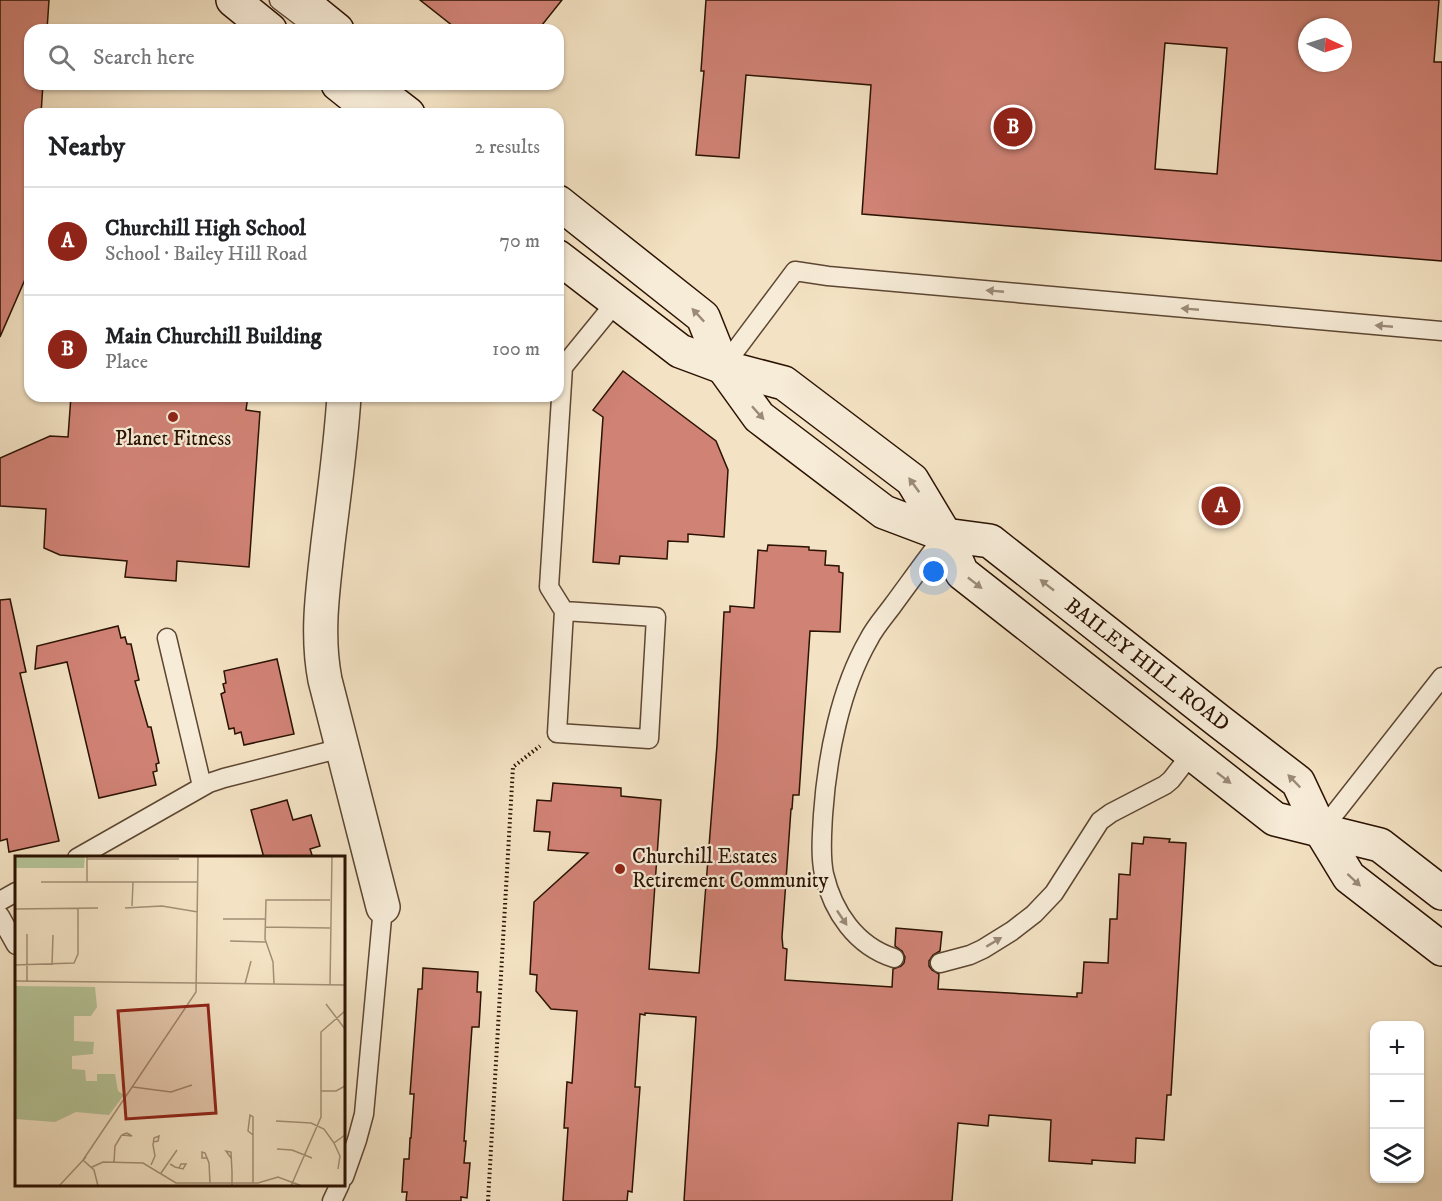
<!DOCTYPE html>
<html lang="en">
<head>
<meta charset="utf-8">
<style>
  body { margin:0; font-family:"IM FELL DW Pica",serif; background:#f6f6f6; color:#202124 }
  .controls { position:absolute; right:18px; bottom:18px; display:grid; overflow:hidden; border-radius:12px; box-shadow:0 2px 4px #0004 }
  .controls button { width:54px; height:54px; display:grid; place-items:center; padding:0; border:0; border-bottom:2px solid #e0e0e0; background:#fff; color:#202124; font:30px sans-serif }
  .compass { position:absolute; left:1298px; top:18px; width:54px; height:54px; border-radius:50%; background:#fff; box-shadow:0 2px 4px #0004; rotate:94deg }
  .you { position:absolute; left:934px; top:572px; width:21px; height:21px; margin:-15px; border:4px solid #fff; border-radius:50%; background:#1a73e8; box-shadow:0 0 0 9px #1a73e833 }
  .badge { display:grid; place-items:center; width:39px; height:39px; border-radius:50%; background:#8f2418; color:#fff; font-size:20px; font-weight:700 }
  .pin { position:absolute; translate:-50% -50%; border:3px solid #fff; box-shadow:0 2px 6px #0006 }
  .list { margin:0; padding:0; list-style:none }
  h2 { display:flex; justify-content:space-between; align-items:center; height:78px; margin:0; padding:0 24px; font-size:26px }
  h2 small { font-size:20px; font-weight:400; color:#757577 }
  .list li { display:grid; grid-template-columns:39px 1fr auto; gap:18px; align-items:center; box-sizing:border-box; height:108px; padding:0 24px; border-top:2px solid #e0e0e0 }
  .list b { display:block; font-size:22px; white-space:nowrap }
  .list p { margin:0; font-size:20px; white-space:nowrap; color:#757577 }
  .list em { font-size:20px; font-style:normal; color:#757577 }
  .icon { flex:none; width:33px; height:33px; fill:none; stroke:currentColor; stroke-width:2; stroke-linecap:round; stroke-linejoin:round }
  .map { position:relative; flex:none; width:1442px; height:1201px; overflow:hidden }
  .search { position:absolute; background:#fff; box-shadow:0 2px 4px #0004; left:24px; top:24px; width:540px; height:66px; display:flex; align-items:center; gap:15px; box-sizing:border-box; padding:0 21px; border-radius:18px; color:#757577; font-size:22px }
  .panel { position:absolute; background:#fff; box-shadow:0 2px 4px #0004; left:24px; top:108px; width:540px; height:294px; border-radius:18px }
  .map>svg:first-child { display:block }
  .building { fill:#d08275; stroke:#2b1202; stroke-width:1.5; fill-rule:evenodd }
  .lines { fill:none; stroke-linecap:round; stroke-linejoin:round }
  .lane-casing { stroke:#5d4632; stroke-width:21 }
  .street-casing { stroke:#5d4632; stroke-width:36 }
  .secondary-casing { stroke:#2b1202; stroke-width:36 }
  .path { stroke:#2b1202; stroke-width:4; stroke-dasharray:1.5 3; stroke-linecap:butt }
  .lane { stroke:#f7ecd8; stroke-width:18 }
  .street { stroke:#f7ecd8; stroke-width:33 }
  .secondary { stroke:#f7ecd8; stroke-width:33 }
  .oneway { fill:#9b8a78 }
  .poi-dot { fill:#8f2418; stroke:#f7ecd8; stroke-width:2 }
  .labels { text-anchor:middle; dominant-baseline:central; stroke-width:4.5; stroke-linejoin:round; paint-order:stroke }
  .poi-label { font-size:21px; fill:#2b1202; stroke:#f7ecd8 }
  .street-label { font-size:21px; fill:#2b1202; stroke:#f7ecd8 }
  .inset-road { fill:none; stroke:#a38f76; stroke-width:1.5 }
  .view { fill:#8f2418; fill-opacity:0.15; stroke:#8f2418; stroke-width:3 }
  .inset-edge { fill:none; stroke:#2b1202; stroke-width:3 }
</style>
</head>
<body>
<div class="map">
<svg width="1442" height="1201" viewBox="0 0 1442 1201">
  <rect width="100%" height="100%" fill="#f3e2c3"/>
  <filter id="stains"><feTurbulence type="fractalNoise" baseFrequency=".00333" numOctaves="4"/><feColorMatrix values="0 0 0 0 .2 0 0 0 0 .09 0 0 0 0 .02 0 0 0 .5 -.17"/></filter>
  <radialGradient id="worn" r=".72"><stop offset=".6" stop-color="#630" stop-opacity="0"/><stop offset="1" stop-color="#630" stop-opacity=".3"/></radialGradient>
  <!-- building -->
  <g class="building">
    <path d="M 0,0 L 49,0 L 47,30 L 30,30 L 30,84 L 43,84 L 41,114 L 30,114 L 30,268 L 0,337 Z"/>
    <path d="M 420,0 L 562,0 L 538,30 L 458,30 Z"/>
    <path d="M 706,0 L 1439,0 L 1434,62 L 1442,62 L 1442,261 L 862,214 L 871,85 L 746,75 L 739,158 L 696,155 L 704,71 L 701,71 ZM 1307,27 L 1343,27 L 1343,63 L 1307,63 ZM 1165,43 L 1227,48 L 1217,174 L 1155,169 Z"/>
    <path d="M 623,371 L 716,441 L 728,470 L 724,537 L 688,534 L 688,542 L 668,541 L 667,559 L 620,556 L 619,564 L 593,562 L 603,417 L 593,410 Z"/>
    <path d="M 71,396 L 248,396 L 246,410 L 260,412 L 249,567 L 177,561 L 176,581 L 125,577 L 127,561 L 60,555 L 44,548 L 46,509 L 0,506 L 0,458 L 50,436 L 68,437 Z"/>
    <path d="M 768,545 L 809,547 L 809,550 L 826,551 L 825,565 L 839,566 L 839,572 L 843,573 L 840,632 L 810,631 L 799,795 L 793,795 L 792,809 L 791,809 L 782,937 L 783,948 L 787,949 L 785,980 L 892,987 L 893,969 L 901,966 L 904,963 L 905,957 L 902,951 L 895,946 L 896,928 L 942,932 L 940,951 L 933,955 L 929,961 L 929,966 L 932,970 L 939,974 L 938,989 L 1077,997 L 1077,993 L 1082,993 L 1084,962 L 1108,963 L 1110,919 L 1117,919 L 1119,874 L 1130,875 L 1132,843 L 1143,844 L 1144,837 L 1170,839 L 1169,842 L 1186,843 L 1171,1095 L 1167,1095 L 1164,1140 L 1136,1138 L 1135,1163 L 1092,1160 L 1092,1164 L 1049,1161 L 1051,1120 L 989,1115 L 988,1126 L 958,1123 L 952,1201 L 684,1201 L 696,1017 L 645,1013 L 645,1015 L 640,1014 L 635,1087 L 640,1087 L 632,1192 L 628,1191 L 627,1201 L 563,1201 L 568,1128 L 564,1128 L 567,1082 L 572,1083 L 577,1011 L 551,1009 L 536,991 L 537,975 L 530,974 L 534,902 L 588,853 L 548,850 L 550,832 L 534,831 L 537,800 L 551,801 L 553,783 L 621,788 L 621,796 L 661,800 L 649,969 L 699,973 L 717,745 L 724,612 L 730,612 L 730,606 L 754,608 L 758,550 L 767,551 Z"/>
    <path d="M 10,599 L 26,672 L 20,673 L 59,841 L 9,852 L 7,839 L 0,841 L 0,600 Z"/>
    <path d="M 118,626 L 121,638 L 125,637 L 127,644 L 131,644 L 139,680 L 135,681 L 148,727 L 151,727 L 159,763 L 156,764 L 157,771 L 153,772 L 156,785 L 99,798 L 67,662 L 35,669 L 37,646 Z"/>
    <path d="M 277,659 L 294,734 L 244,745 L 241,732 L 235,734 L 234,728 L 229,729 L 221,694 L 225,692 L 223,684 L 226,683 L 224,671 Z"/>
    <path d="M 287,800 L 293,820 L 311,815 L 320,846 L 310,849 L 313,858 L 264,858 L 251,810 Z"/>
    <path d="M 423,968 L 478,972 L 477,992 L 481,992 L 479,1027 L 472,1027 L 464,1141 L 466,1141 L 464,1163 L 470,1163 L 467,1198 L 461,1197 L 461,1201 L 406,1201 L 407,1192 L 402,1192 L 404,1159 L 409,1159 L 410,1138 L 411,1138 L 414,1094 L 410,1094 L 418,989 L 422,989 Z"/>
  </g>
  <g class="lines">
    <defs>
      <g id="lane">
        <path d="M 279,0 L 304,19"/>
        <path d="M 723,367 L 795,271 L 828,276 L 1442,331"/>
        <path d="M 564,611 L 656,617 L 649,739 L 557,733 L 564,611 L 549,587 L 563,367 L 616,302"/>
        <path d="M 167,638 L 202,786"/>
        <path d="M 1321,831 L 1442,677"/>
        <path d="M 77,858 L 209,783 L 224,778 L 342,748"/>
        <path d="M 0,901 L 16,892"/>
        <path d="M 0,916 L 16,945"/>
        <path d="M 894,958 C 856,946 833,912 824,874 C 820,855 822,834 823,815 C 827,757 840,689 869,639 C 875,627 885,616 893,605 C 910,582 927,558 945,535"/>
        <path d="M 940,963 L 970,955 L 983,949 L 1012,931 L 1034,914 L 1054,893 L 1100,821 L 1111,813 L 1165,785 L 1171,780 L 1192,753"/>
        <path d="M 344,1177 L 357,1140 L 364,1114 L 383,907"/>
        <path d="M 332,1201 L 340,1184"/>
      </g>
      <path id="street" d="M 344,396 C 341,445 334,494 328,543 C 323,589 316,634 325,680 L 383,907"/>
      <g id="secondary">
        <path d="M 233,0 L 270,30"/>
        <path d="M 300,0 L 337,30"/>
        <path d="M 338,84 L 353,96 L 386,97 L 408,114"/>
        <path d="M 558,202 L 703,317 L 723,367 L 759,417 L 884,512 L 945,535 L 990,541 L 1220,722 L 1298,782 L 1321,831 L 1349,877 L 1442,949"/>
        <path d="M 558,257 L 680,351 L 723,367 L 784,383 L 912,480 L 945,535 L 962,573 L 1275,819 L 1380,845 L 1442,893"/>
      </g>
    </defs>
    <!-- lane casing -->
    <use href="#lane" class="lane-casing"/>
    <!-- street casing -->
    <use href="#street" class="street-casing"/>
    <!-- secondary casing -->
    <use href="#secondary" class="secondary-casing"/>
    <!-- path -->
    <path class="path" d="M 488,1201 L 513,767 L 540,746"/>
    <!-- lane -->
    <use href="#lane" class="lane"/>
    <!-- street -->
    <use href="#street" class="street"/>
    <!-- secondary -->
    <use href="#secondary" class="secondary"/>
  </g>
  <!-- one-way arrows -->
  <defs><path id="oneway-solid" d="M-6-.8H1V-3.2L6.5 0L1 3.2V.8H-6Z" transform="scale(1.5)"/></defs>
  <g class="oneway">
    <use href="#oneway-solid" transform="translate(995 291) rotate(-175)"/>
    <use href="#oneway-solid" transform="translate(1190 309) rotate(-175)"/>
    <use href="#oneway-solid" transform="translate(698 315) rotate(-133)"/>
    <use href="#oneway-solid" transform="translate(1384 326) rotate(-175)"/>
    <use href="#oneway-solid" transform="translate(758 413) rotate(48)"/>
    <use href="#oneway-solid" transform="translate(914 485) rotate(-126)"/>
    <use href="#oneway-solid" transform="translate(975 583) rotate(38)"/>
    <use href="#oneway-solid" transform="translate(1047 585) rotate(-142)"/>
    <use href="#oneway-solid" transform="translate(1224 778) rotate(38)"/>
    <use href="#oneway-solid" transform="translate(1294 781) rotate(-134)"/>
    <use href="#oneway-solid" transform="translate(1354 880) rotate(43)"/>
    <use href="#oneway-solid" transform="translate(842 918) rotate(56)"/>
    <use href="#oneway-solid" transform="translate(994 942) rotate(-31)"/>
  </g>
  <!-- markers -->
  <g class="poi-dot">
    <circle cx="173" cy="417" r="6"/>
    <circle cx="620" cy="869" r="6"/>
  </g>
  <g class="labels">
    <!-- poi labels -->
    <g class="poi-label">
      <text x="173" y="439">Planet Fitness</text>
      <text x="632" y="857" text-anchor="start">Churchill Estates<tspan x="632" dy="24">Retirement Community</tspan></text>
    </g>
    <!-- street labels -->
    <g class="street-label">
      <text transform="translate(1147 665) rotate(38)">BAILEY HILL ROAD</text>
    </g>
  </g>
  <!-- overview -->
  <g transform="translate(15 856)">
    <rect width="330" height="330" fill="#f3e2c3"/>
    <path d="M 0,0 L 70,0 L 69,12 L 0,12 ZM 0,130 L 80,131 L 82,151 L 76,160 L 59,160 L 59,185 L 79,186 L 78,198 L 57,200 L 57,213 L 70,214 L 71,225 L 82,225 L 82,218 L 100,218 L 103,235 L 109,239 L 94,259 L 61,256 L 40,266 L 0,263 Z" fill="#b5c498"/>
    <path class="inset-road" d="M 72,0 L 72,26M 72,3 L 164,3M 26,26 L 183,26M 117,50 L 118,26M 110,52 L 147,50 L 183,56M 0,53 L 83,52M 208,63 L 250,63M 250,71 L 315,72M 215,85 L 251,86M 0,109 L 59,107 L 63,98 L 63,52M 37,109 L 38,79M 0,125 L 182,127M 12,125 L 12,78M 182,127 L 330,129M 230,128 L 236,105M 259,128 L 258,106 L 250,83 L 251,44 L 315,44M 315,129 L 317,0M 311,148 L 330,173M 118,231 L 156,236 L 177,229M 306,235 L 321,235 L 330,230M 261,265 L 296,267 L 309,273 L 319,287M 238,279 L 233,275 L 235,259 L 238,261 L 238,327M 262,293 L 277,294 L 297,302M 192,302 L 187,302 L 187,296 L 190,297 L 194,307 L 195,327M 216,302 L 211,295 L 216,296 L 217,316 L 217,330M 68,304 L 79,314 L 83,330M 68,304 L 181,136 L 183,0M 99,306 L 100,290 L 106,280 L 107,279 L 109,278 L 112,277 L 117,280 L 107,279M 155,308 L 160,311 L 168,313 L 171,308 L 166,308 L 164,312M 136,309 L 140,300 L 138,289 L 139,282 L 144,280 L 143,285 L 138,286M 77,311 L 88,306 L 128,307 L 161,327 L 243,327 L 263,321 L 287,330M 323,313 L 325,300 L 319,287 L 330,279M 146,317 L 162,294M 44,330 L 71,301M 276,330 L 306,261 L 306,176 L 330,155"/>
    <path class="view" d="M 193,149 L 201,257 L 111,263 L 103,155 Z"/>
    <rect width="330" height="330" class="inset-edge"/>
  </g>
  <rect width="100%" height="100%" filter="url(#stains)"/>
  <rect width="100%" height="100%" fill="url(#worn)"/>
</svg>
<div class="controls">
<button>+</button>
<button>−</button>
<button><svg class="icon" aria-label="layers" viewBox="0 0 24 24"><path d="M12 4l9 5-9 5-9-5zM3 14l9 5 9-5"/></svg></button>
</div>
<svg class="compass" viewBox="-18 -18 36 36"><path d="M0-13l5 13h-10z" fill="#e53935"/><path d="M0 13l5-13h-10z" fill="#757577"/></svg>
<div class="you"></div>
<div class="pin badge" style="left:1221px;top:506px">A</div>
<div class="pin badge" style="left:1013px;top:127px">B</div>
<div class="search"><svg class="icon" aria-label="search" viewBox="0 0 24 24"><circle cx="10" cy="10" r="6"/><path d="M15 15l6 6"/></svg>Search here</div>
<section class="panel">
<h2>Nearby<small>2 results</small></h2>
<ul class="list">
<li><span class="badge">A</span><div><b>Churchill High School</b><p>School · Bailey Hill Road</p></div><em>70 m</em></li>
<li><span class="badge">B</span><div><b>Main Churchill Building</b><p>Place</p></div><em>100 m</em></li>
</ul>
</section>
</div>
</body>
</html>
